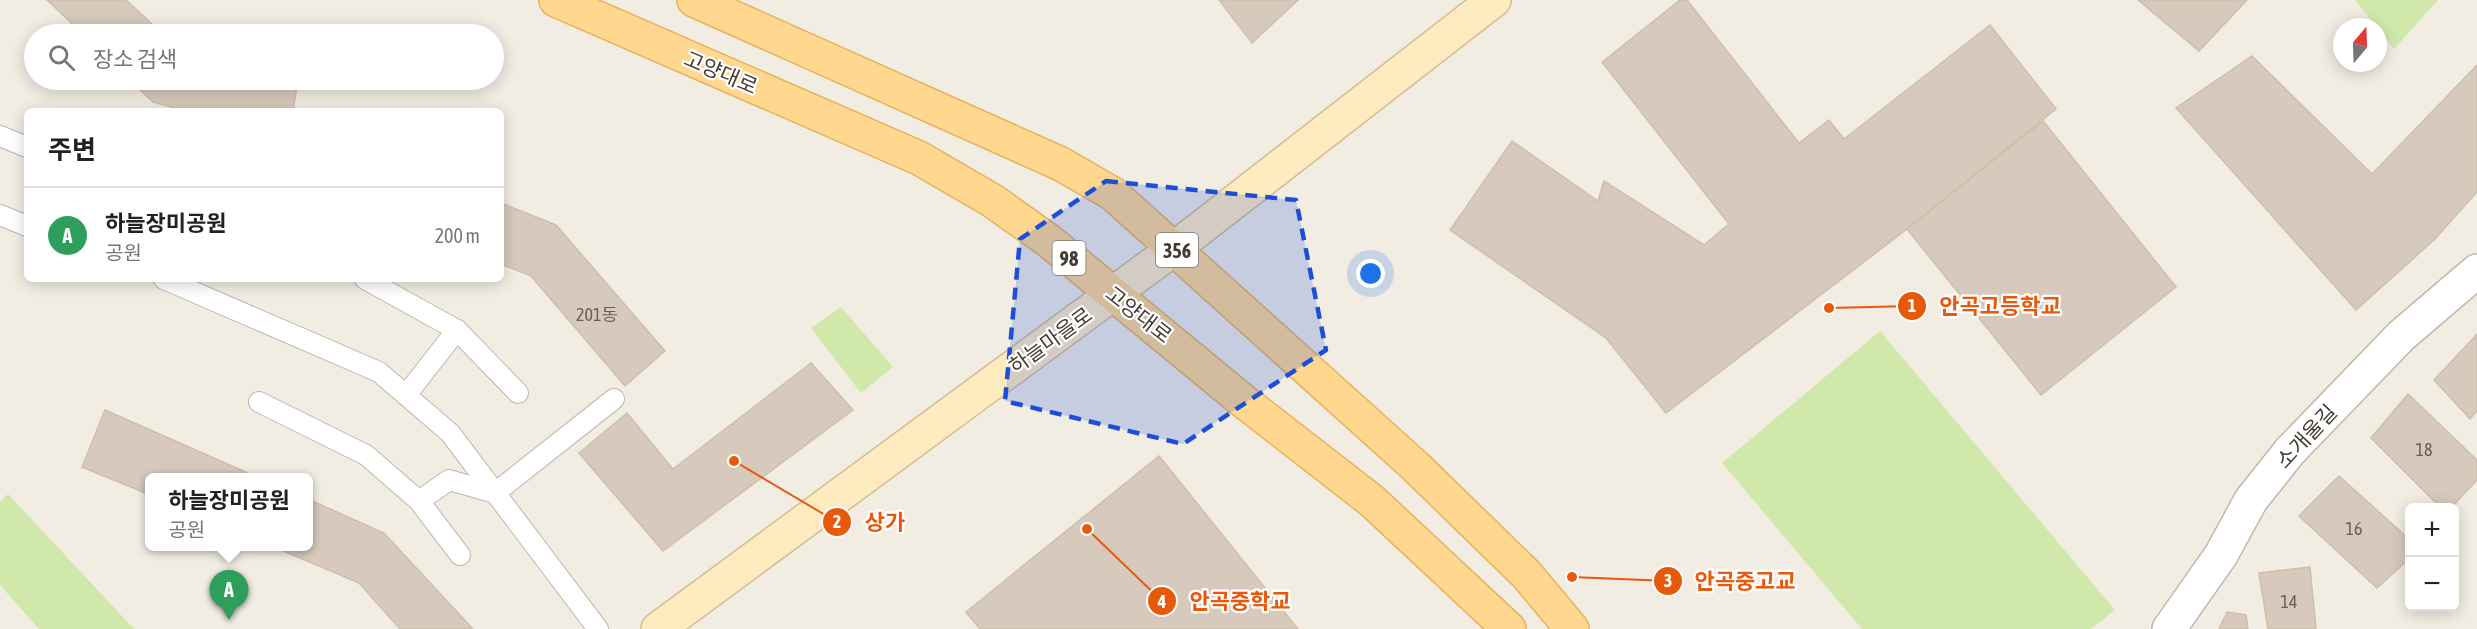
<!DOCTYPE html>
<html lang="ko">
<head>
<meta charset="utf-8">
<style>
  body { margin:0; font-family:"Asap Condensed","Noto Sans KR",sans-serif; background:#f2f2f2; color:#222 }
  .controls { position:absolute; right:18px; bottom:18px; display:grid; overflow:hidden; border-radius:9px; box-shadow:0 3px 15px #0003 }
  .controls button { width:54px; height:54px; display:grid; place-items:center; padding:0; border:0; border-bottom:2px solid #e0e0e0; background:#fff; color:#222; font:30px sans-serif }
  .compass { position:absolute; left:2333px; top:18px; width:54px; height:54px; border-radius:50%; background:#fff; box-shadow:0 3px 15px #0003; rotate:19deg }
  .you { position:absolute; left:1371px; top:274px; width:21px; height:21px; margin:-15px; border:4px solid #fff; border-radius:50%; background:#1a73e8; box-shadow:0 0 0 9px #1a73e833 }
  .badge { display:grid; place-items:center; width:39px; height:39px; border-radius:50%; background:#fe200f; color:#fff; font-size:20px; font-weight:700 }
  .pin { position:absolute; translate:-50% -50px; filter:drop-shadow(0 2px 3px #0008) }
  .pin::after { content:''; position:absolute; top:32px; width:21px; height:18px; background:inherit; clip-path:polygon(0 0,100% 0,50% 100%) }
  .popup { position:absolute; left:145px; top:473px; width:168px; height:78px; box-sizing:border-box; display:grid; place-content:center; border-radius:9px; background:#fff; filter:drop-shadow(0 2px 4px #0005); font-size:20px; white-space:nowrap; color:#767676 }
  .popup b { font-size:22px; color:#222 }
  .popup::after { content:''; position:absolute; left:50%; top:100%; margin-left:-12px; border:12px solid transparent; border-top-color:#fff }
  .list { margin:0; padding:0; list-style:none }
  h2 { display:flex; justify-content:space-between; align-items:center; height:78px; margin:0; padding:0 24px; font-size:26px }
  h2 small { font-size:20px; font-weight:400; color:#767676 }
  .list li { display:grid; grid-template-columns:39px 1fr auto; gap:18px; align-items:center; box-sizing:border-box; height:96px; padding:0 24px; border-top:2px solid #e0e0e0 }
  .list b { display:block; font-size:22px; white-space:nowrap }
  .list p { margin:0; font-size:20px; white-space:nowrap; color:#767676 }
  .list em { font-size:20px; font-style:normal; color:#767676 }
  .icon { flex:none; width:33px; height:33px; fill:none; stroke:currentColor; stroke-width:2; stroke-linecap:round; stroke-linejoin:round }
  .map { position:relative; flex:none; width:2477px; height:629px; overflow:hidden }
  .search { position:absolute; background:#fff; box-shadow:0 3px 15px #0003; left:24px; top:24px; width:480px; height:66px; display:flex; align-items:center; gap:15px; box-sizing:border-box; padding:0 21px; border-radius:33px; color:#767676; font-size:22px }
  .panel { position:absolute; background:#fff; box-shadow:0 3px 15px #0003; left:24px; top:108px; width:480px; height:174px; border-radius:9px }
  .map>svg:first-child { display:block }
  .green { fill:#d1e8ab }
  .building { fill:#d7cabc; stroke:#cfbeac; stroke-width:1.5 }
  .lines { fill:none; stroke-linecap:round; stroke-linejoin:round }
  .service-casing { stroke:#c1b6a9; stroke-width:22 }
  .minor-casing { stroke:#c1b6a9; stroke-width:36 }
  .secondary-casing { stroke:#d4bd92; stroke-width:36 }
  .primary-casing { stroke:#e5b25e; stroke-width:36 }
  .service { stroke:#fff; stroke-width:20 }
  .minor { stroke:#fff; stroke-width:33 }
  .secondary { stroke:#ffebc0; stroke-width:33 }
  .primary { stroke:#ffd78f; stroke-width:33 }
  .marked { fill:#1d4ed8; fill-opacity:0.2; stroke:#1d4ed8; stroke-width:4.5; stroke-dasharray:12 8; stroke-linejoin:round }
  .labels { text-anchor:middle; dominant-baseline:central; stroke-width:4.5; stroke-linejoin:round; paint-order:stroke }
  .number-label { font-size:18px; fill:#696055 }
  .shield { fill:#fff; stroke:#7c7670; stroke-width:1.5 }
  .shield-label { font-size:20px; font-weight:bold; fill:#443c33 }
  .street-label { font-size:21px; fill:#443c33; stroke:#fff }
  .leader { fill:none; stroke:#e8590c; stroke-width:2 }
  .callout-dot { fill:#e8590c; stroke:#fff; stroke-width:2 }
  .mark-label { font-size:18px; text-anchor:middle; font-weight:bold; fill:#fff }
  .callout-label { font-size:22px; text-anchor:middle; font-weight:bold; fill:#e8590c; stroke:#fff; stroke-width:4.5; stroke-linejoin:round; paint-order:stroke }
</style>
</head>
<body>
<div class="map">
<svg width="2477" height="629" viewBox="0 0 2477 629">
  <rect width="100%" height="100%" fill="#f2ede3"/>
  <!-- green -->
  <g class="green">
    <path d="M 2355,0 L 2438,0 L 2394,49 Z"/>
    <path d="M 841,307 L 893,367 L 861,393 L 811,328 Z"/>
    <path d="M 1880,331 L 2115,610 L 2091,629 L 1862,629 L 1722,463 Z"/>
    <path d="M 8,494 L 134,629 L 39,629 L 0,585 L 0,502 Z"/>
  </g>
  <!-- building -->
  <g class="building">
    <path d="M 47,0 L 126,0 L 163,34 L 83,34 Z"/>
    <path d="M 1219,0 L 1298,0 L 1252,43 Z"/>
    <path d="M 1680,0 L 1687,0 L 1799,143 L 1829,120 L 1844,139 L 1990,25 L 2056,109 L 1907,229 L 1666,413 L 1606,338 L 1450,230 L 1512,141 L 1598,201 L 1604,181 L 1704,245 L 1729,224 L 1602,62 Z"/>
    <path d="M 2138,0 L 2247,0 L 2199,51 Z"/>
    <path d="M 2252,56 L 2372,174 L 2477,65 L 2477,192 L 2434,240 L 2356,310 L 2176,108 Z"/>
    <path d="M 130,80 L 298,80 L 293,111 L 186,111 L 153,102 Z"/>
    <path d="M 2043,121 L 2176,287 L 2041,395 L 1907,229 Z"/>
    <path d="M 501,203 L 556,225 L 665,351 L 625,386 L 531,276 L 501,264 Z"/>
    <path d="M 2477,334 L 2477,411 L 2470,419 L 2434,380 Z"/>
    <path d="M 811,363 L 853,410 L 663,551 L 579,453 L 627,413 L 673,469 Z"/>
    <path d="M 2408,394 L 2477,460 L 2477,480 L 2451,508 L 2441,508 L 2371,438 Z"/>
    <path d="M 105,410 L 259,478 L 150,478 L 150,495 L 82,467 Z"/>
    <path d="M 1159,456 L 1298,629 L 980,629 L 966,612 Z"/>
    <path d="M 2339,476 L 2410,540 L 2410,558 L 2377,588 L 2299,516 Z"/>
    <path d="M 308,499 L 384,533 L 473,629 L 400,629 L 359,583 L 272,546 L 308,546 Z"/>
    <path d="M 2310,567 L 2316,629 L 2268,629 L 2259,573 Z"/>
    <path d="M 2227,612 L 2246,615 L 2248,629 L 2219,629 Z"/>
  </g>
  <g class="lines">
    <defs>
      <g id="service">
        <path d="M 0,136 L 27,147"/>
        <path d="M 0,215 L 27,226"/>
        <path d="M 164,279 L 379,372 L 450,433 L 598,629"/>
        <path d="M 365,279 L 457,330 L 518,393"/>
        <path d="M 406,395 L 457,330"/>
        <path d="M 259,402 L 366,455 L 419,501 L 460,555"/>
        <path d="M 419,501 L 449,480 L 495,493 L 614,399"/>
      </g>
      <path id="minor" d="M 2169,629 L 2221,555 L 2251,500 L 2290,451 L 2401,336 L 2477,271"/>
      <path id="secondary" d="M 658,629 L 1175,248 L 1494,0"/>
      <g id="primary">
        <path d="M 556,0 L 919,158 L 993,201 L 1049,241 L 1242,400 L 1372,501 L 1509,629"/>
        <path d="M 694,0 L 1061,164 L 1113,194 L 1415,466 L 1527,575 L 1572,629"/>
      </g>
    </defs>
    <!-- service casing -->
    <use href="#service" class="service-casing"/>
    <!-- minor casing -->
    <use href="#minor" class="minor-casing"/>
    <!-- secondary casing -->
    <use href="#secondary" class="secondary-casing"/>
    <!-- primary casing -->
    <use href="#primary" class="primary-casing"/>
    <!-- service -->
    <use href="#service" class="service"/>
    <!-- minor -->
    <use href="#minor" class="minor"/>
    <!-- secondary -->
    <use href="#secondary" class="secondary"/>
    <!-- primary -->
    <use href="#primary" class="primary"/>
  </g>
  <!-- marked area -->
  <path class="marked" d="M 1106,181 L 1296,200 L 1326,350 L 1183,444 L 1005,401 L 1020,239 Z"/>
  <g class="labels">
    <!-- number labels -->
    <g class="number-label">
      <text x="597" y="314">201동</text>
      <text x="2424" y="449">18</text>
      <text x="2354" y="528">16</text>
      <text x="2289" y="601">14</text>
    </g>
    <!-- shield labels -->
    <g class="shield">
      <rect x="1156" y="233" width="42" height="34" rx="4.5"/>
      <rect x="1052.5" y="241" width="33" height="34" rx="4.5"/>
    </g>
    <g class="shield-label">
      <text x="1177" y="250">356</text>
      <text x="1069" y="258">98</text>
    </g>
    <!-- street labels -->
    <g class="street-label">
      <text transform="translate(721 72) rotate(23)">고양대로</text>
      <text transform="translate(1139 314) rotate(38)">고양대로</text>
      <text transform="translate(1050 340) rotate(-36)">하늘마을로</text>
      <text transform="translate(2306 436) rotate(-47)">소개울길</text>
    </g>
  </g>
  <!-- callouts -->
  <path class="leader" d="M1829 308L1912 306M734 461L837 522M1572 577L1668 581M1087 529L1162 601"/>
  <g class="callout-dot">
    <circle cx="1829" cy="308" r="6"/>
    <circle cx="734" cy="461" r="6"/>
    <circle cx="1572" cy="577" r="6"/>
    <circle cx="1087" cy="529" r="6"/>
    <circle cx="1912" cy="306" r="15"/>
    <circle cx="837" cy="522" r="15"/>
    <circle cx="1668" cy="581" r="15"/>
    <circle cx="1162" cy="601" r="15"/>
  </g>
  <g class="mark-label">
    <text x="1912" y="312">1</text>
    <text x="837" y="528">2</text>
    <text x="1668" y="587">3</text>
    <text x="1162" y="608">4</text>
  </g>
  <g class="callout-label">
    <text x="2000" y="314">안곡고등학교</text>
    <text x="885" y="530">상가</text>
    <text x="1745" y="589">안곡중고교</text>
    <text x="1240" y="609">안곡중학교</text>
  </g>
</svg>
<div class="controls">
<button>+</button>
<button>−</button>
</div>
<svg class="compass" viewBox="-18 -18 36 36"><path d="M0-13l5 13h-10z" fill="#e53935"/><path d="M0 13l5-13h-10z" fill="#767676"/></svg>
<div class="you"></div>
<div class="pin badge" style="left:229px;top:620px;background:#2e9e5b">A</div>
<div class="popup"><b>하늘장미공원</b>공원</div>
<div class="search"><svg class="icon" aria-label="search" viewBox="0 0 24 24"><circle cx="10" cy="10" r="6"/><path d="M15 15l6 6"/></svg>장소 검색</div>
<section class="panel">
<h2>주변<small></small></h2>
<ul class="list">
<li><span class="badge" style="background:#2e9e5b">A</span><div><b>하늘장미공원</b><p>공원</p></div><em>200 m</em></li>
</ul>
</section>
</div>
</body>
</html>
